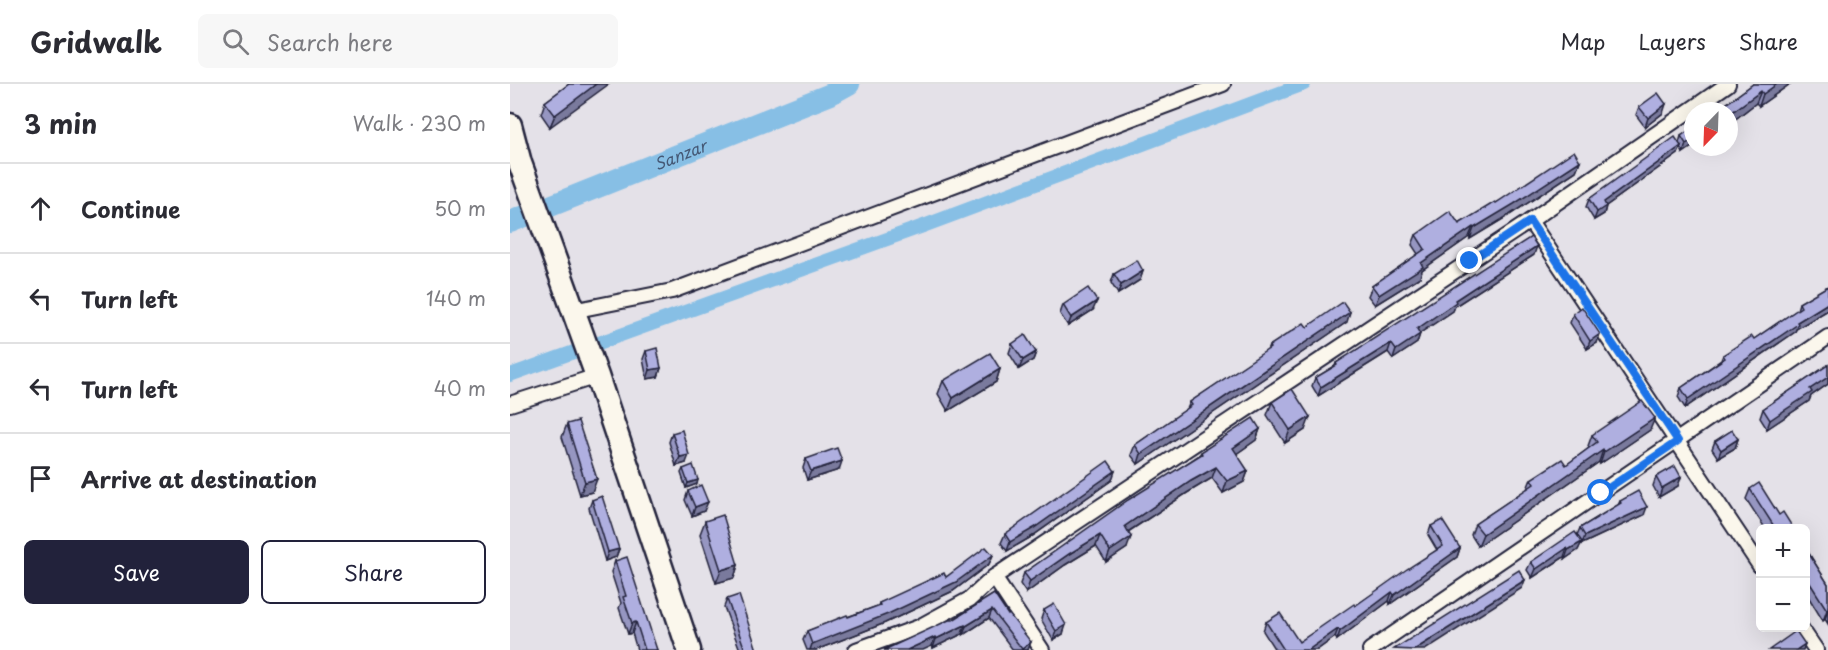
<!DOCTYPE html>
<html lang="en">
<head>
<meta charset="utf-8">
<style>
  body { margin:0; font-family:"Playpen Sans",sans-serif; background:#f7f7f7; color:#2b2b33 }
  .controls { position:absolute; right:18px; bottom:18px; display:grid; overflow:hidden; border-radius:9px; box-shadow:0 6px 24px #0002 }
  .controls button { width:54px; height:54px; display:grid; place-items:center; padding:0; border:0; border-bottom:2px solid #e1e1e2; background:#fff; color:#2b2b33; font:30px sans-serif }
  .compass { position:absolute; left:1174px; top:18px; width:54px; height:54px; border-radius:50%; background:#fff; box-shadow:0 6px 24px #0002; rotate:203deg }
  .stop { position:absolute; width:18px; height:18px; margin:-14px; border:4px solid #1a73e8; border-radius:50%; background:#fff }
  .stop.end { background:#1a73e8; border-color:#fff; box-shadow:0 2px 6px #0008 }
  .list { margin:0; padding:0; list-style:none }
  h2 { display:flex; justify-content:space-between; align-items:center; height:78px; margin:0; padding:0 24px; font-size:26px }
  h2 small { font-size:20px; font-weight:400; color:#7c7c81 }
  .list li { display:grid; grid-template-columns:39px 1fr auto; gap:18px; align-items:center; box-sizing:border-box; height:90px; padding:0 24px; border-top:2px solid #e1e1e2 }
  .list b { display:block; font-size:22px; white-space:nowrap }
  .list em { font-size:20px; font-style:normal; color:#7c7c81 }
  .actions { display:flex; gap:12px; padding:18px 24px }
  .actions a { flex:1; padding:14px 0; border:2px solid #22223b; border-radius:9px; text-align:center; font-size:21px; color:#22223b }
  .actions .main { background:#22223b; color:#fff }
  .icon { flex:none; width:33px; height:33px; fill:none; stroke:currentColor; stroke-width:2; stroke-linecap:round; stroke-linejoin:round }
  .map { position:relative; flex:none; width:1318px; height:566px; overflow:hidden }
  header { display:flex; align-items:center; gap:36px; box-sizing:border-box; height:84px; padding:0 30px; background:#fff; border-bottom:2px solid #e1e1e2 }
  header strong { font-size:28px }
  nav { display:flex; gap:33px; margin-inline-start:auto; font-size:21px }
  .search { width:420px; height:54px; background:#f7f7f7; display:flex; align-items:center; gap:15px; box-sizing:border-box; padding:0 21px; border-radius:9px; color:#7c7c81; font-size:22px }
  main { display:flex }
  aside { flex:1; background:#fff }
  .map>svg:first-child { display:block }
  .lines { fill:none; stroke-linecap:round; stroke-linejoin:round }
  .canal { stroke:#87bfe5; stroke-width:14 }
  .river { stroke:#87bfe5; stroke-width:22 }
  .minor-casing { stroke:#22223b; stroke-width:18 }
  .primary-casing { stroke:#22223b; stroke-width:27 }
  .minor { stroke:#fbf7ec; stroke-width:14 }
  .primary { stroke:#fbf7ec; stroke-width:22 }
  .wall { fill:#9696c1; stroke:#22223b; stroke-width:1.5 }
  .shaded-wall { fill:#7a7a9d; stroke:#22223b; stroke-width:1.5 }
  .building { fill:#afafe0; stroke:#22223b; stroke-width:1.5 }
  .route { stroke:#1a73e8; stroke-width:8 }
  .labels { text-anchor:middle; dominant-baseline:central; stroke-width:6; stroke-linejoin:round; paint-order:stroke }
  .water-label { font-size:16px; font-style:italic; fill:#455976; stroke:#fbf7ec }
</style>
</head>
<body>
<header>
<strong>Gridwalk</strong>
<div class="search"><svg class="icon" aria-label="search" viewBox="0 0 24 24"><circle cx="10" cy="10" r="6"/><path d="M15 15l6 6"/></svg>Search here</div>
<nav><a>Map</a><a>Layers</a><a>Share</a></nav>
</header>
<main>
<aside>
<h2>3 min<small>Walk · 230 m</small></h2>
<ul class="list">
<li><svg class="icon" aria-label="ahead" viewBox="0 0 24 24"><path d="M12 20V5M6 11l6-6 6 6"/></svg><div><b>Continue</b></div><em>50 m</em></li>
<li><svg class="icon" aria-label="left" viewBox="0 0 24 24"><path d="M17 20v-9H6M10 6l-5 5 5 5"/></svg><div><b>Turn left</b></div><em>140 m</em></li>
<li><svg class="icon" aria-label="left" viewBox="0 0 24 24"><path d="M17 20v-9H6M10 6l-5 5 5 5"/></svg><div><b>Turn left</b></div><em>40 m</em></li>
<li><svg class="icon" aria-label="arrive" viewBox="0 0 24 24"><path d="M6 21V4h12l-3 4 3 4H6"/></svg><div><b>Arrive at destination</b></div></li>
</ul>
<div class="actions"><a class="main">Save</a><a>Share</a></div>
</aside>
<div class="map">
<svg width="1318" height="566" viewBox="0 0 1318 566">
  <rect width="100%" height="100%" fill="#e4e1e8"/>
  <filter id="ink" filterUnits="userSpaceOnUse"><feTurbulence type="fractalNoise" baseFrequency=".0167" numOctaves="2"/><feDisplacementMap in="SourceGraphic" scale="12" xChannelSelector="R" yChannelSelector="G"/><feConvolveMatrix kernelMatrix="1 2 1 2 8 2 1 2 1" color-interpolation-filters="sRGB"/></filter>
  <g filter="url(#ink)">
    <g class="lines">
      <!-- canal -->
      <path class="canal" d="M 0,291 L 416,141 L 794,0"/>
      <!-- river -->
      <path class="river" id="s1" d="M 0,138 L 321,10 L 339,0"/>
      <defs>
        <g id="minor">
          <path d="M 1020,137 L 1250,482"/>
          <path d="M 62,227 L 162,207 L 713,0"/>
          <path d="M 0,320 L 87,292"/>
          <path d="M 484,493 L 532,566"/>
          <path d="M 1291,544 L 1306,566"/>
          <path d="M 346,566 L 409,543 L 460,515 L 484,493 L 1020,137 L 1218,0"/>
          <path d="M 860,566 L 1318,253"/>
        </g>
        <path id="primary" d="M 0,41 L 10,79 L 87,292 L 179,566"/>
      </defs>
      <!-- minor casing -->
      <use href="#minor" class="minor-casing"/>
      <!-- primary casing -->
      <use href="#primary" class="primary-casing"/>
      <!-- minor -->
      <use href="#minor" class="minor"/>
      <!-- primary -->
      <use href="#primary" class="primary"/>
    </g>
    <!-- wall -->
    <g class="wall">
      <path d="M 59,0 L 40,43 L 31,30 L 35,18 Z"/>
      <path d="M 1243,0 L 1280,0 L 1249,22 L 1246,19 L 1219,40 L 1219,27 L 1213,27 L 1216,20 Z"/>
      <path d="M 1129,23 L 1153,29 L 1135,43 L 1126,31 Z"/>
      <path d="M 1183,44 L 1183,62 L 1173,69 L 1170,64 L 1168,70 L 1096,122 L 1094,130 L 1084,136 L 1076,123 L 1079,115 L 1169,59 L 1171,52 Z"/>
      <path d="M 1070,77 L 1066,87 L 1001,130 L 960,155 L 959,153 L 912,186 L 910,193 L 865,221 L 858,212 L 862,202 L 908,170 L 902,161 L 906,151 L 949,140 L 986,119 Z"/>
      <path d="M 1024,171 L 945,222 L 943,227 L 910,249 L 907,259 L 883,275 L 878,268 L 808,312 L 802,302 L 805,294 L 825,282 L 826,279 Z"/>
      <path d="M 633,187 L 630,196 L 608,210 L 601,199 L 604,190 Z"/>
      <path d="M 1318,202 L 1318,226 L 1286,245 L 1285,248 L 1175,324 L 1168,313 L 1171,304 L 1211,276 L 1213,271 L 1244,255 L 1287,226 L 1289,219 Z"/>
      <path d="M 553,221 L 583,226 L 558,242 L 550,230 Z"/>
      <path d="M 1063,230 L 1087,259 L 1077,265 L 1060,239 Z"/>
      <path d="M 837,238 L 628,380 L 621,371 L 625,361 L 677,325 L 680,318 L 757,267 L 759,262 L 797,243 Z"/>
      <path d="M 502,260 L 526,268 L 523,276 L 509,285 L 499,269 Z"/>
      <path d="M 136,267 L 151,284 L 148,293 L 137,295 L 133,275 Z"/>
      <path d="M 1318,281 L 1318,300 L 1301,312 L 1299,317 L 1257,345 L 1250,334 L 1253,325 Z"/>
      <path d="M 490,285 L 486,298 L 438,327 L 428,310 L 433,297 Z"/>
      <path d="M 762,318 L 795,346 L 775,359 L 757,331 Z"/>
      <path d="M 57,340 L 82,408 L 70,411 L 52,353 Z"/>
      <path d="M 750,345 L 746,356 L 726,370 L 738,387 L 734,398 L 713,409 L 702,394 L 677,409 L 618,448 L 617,464 L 596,478 L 586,462 L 555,481 L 516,509 L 510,500 L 514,489 L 689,371 L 691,368 Z"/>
      <path d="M 1140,346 L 1090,380 L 1089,378 L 968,462 L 961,451 L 965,440 L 1017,405 L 1021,395 L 1056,381 L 1079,364 L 1078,362 L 1082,351 Z"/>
      <path d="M 162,349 L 176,379 L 166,382 L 159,358 Z"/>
      <path d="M 1228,355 L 1225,364 L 1208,374 L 1202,365 L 1205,357 Z"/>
      <path d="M 296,375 L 329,386 L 297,396 L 293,384 Z"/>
      <path d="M 173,385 L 187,400 L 176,404 L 171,389 Z"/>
      <path d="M 1146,393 L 1171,393 L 1168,402 L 1149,413 L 1143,402 Z"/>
      <path d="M 602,396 L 521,453 L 497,467 L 491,459 L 495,450 Z"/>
      <path d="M 1240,405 L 1269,431 L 1283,444 L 1255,444 L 1236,415 Z"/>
      <path d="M 178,407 L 194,427 L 182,432 L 175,416 Z"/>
      <path d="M 82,416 L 109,465 L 106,473 L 95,477 L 79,424 Z"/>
      <path d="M 1110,417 L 1134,431 L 1072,460 L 1071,459 L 1068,466 L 1055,475 L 1054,473 L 1022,494 L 1017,486 L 1021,478 L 1067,451 L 1070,444 L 1108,421 Z"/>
      <path d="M 195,437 L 228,481 L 224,494 L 206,499 L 190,450 Z"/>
      <path d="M 921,442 L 950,464 L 947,473 L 880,520 L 879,517 L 827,556 L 825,553 L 807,566 L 765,566 L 753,547 L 756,538 L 789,558 L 845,522 L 927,466 L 918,451 Z"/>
      <path d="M 1296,465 L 1318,500 L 1318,540 L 1315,535 L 1313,537 L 1296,509 Z"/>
      <path d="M 483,471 L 479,480 L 443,507 L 375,539 L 306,566 L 297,566 L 293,556 L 297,547 L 368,522 L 369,519 L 436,493 Z"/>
      <path d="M 105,477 L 147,566 L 127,566 L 122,549 L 118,550 L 109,524 L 111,519 L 101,488 Z"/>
      <path d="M 484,510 L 498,531 L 518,566 L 503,566 L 479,534 L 453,551 L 452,550 L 423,564 L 422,562 L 374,566 L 443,536 Z"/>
      <path d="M 217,515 L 247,566 L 230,566 L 214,523 Z"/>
      <path d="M 534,526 L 553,550 L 543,556 L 531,535 Z"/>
    </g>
    <!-- shaded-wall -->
    <g class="shaded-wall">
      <path d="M 86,0 L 99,0 L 40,43 L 45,31 Z"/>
      <path d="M 1267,0 L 1280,0 L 1249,22 L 1253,10 Z"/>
      <path d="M 1251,7 L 1246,19 L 1219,40 L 1222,28 Z"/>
      <path d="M 1156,20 L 1153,29 L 1135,43 L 1138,34 Z"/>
      <path d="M 1183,55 L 1183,62 L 1173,69 L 1176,60 Z"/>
      <path d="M 1171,62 L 1168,70 L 1096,122 L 1094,130 L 1084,136 L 1087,128 L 1094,118 Z"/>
      <path d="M 1070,77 L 1066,87 L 1001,130 L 960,155 L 964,144 Z"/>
      <path d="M 963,143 L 959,153 L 912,186 L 910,193 L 865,221 L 869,211 L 911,179 Z"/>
      <path d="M 1027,162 L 1024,171 L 945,222 L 943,227 L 904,253 L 907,245 L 945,216 Z"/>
      <path d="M 633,187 L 630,196 L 608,210 L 611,201 Z"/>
      <path d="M 587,217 L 583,226 L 558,242 L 561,234 Z"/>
      <path d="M 1318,219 L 1318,226 L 1286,245 L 1285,248 L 1175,324 L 1178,315 L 1287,238 Z"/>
      <path d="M 840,228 L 837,238 L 628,380 L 631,370 Z"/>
      <path d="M 910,250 L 907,259 L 883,275 L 886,266 Z"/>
      <path d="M 1090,250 L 1087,259 L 1077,265 L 1080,257 Z"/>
      <path d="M 881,259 L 878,268 L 808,312 L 811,303 Z"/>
      <path d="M 526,268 L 523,276 L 509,285 L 513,276 Z"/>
      <path d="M 151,284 L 148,293 L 137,295 L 140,286 Z"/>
      <path d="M 490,285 L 486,298 L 438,327 L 443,314 Z"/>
      <path d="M 1318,293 L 1318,300 L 1301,312 L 1299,317 L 1257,345 L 1260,336 L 1300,305 Z"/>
      <path d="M 800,333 L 795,346 L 775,359 L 780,346 Z"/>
      <path d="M 1145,334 L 1140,346 L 1090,380 L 1094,368 Z"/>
      <path d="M 750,345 L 746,356 L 719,375 L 723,364 Z"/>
      <path d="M 1228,355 L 1225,364 L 1208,374 L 1211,366 Z"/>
      <path d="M 1093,366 L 1089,378 L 968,462 L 973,450 Z"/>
      <path d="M 179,371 L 176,379 L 166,382 L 170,373 Z"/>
      <path d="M 332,377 L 329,386 L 297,396 L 301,387 Z"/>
      <path d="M 706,383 L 702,394 L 677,409 L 610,453 L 615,442 L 681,397 Z"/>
      <path d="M 605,387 L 602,396 L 521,453 L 497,467 L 500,458 Z"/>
      <path d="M 738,387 L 734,398 L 713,409 L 717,397 Z"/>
      <path d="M 1171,393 L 1168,402 L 1149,413 L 1152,404 Z"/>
      <path d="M 87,395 L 82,408 L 70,411 L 75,398 Z"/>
      <path d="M 188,396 L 187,400 L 176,404 L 178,399 Z"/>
      <path d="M 198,418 L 194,427 L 182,432 L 185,423 Z"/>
      <path d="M 1137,423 L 1134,431 L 1072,460 L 1075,452 Z"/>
      <path d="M 590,451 L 586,462 L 555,481 L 516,509 L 520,497 L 559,470 Z"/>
      <path d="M 621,453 L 617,464 L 596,478 L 600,467 Z"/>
      <path d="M 1072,458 L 1068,466 L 1055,475 L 1058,466 Z"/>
      <path d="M 950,464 L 947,473 L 880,520 L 884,511 Z"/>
      <path d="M 1057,464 L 1054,473 L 1022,494 L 1026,485 Z"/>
      <path d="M 109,465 L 106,473 L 95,477 L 98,468 Z"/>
      <path d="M 483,471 L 479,480 L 443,507 L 375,539 L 306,566 L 300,566 L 302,560 Z"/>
      <path d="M 228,481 L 224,494 L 206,499 L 211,486 Z"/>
      <path d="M 1015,496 L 1012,504 L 915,566 L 904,566 Z"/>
      <path d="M 882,508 L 879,517 L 827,556 L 830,547 Z"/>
      <path d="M 1318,525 L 1315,535 L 1313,537 L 1317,526 Z"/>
      <path d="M 482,526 L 479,534 L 453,551 L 456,542 Z"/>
      <path d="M 126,538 L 122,549 L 118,550 L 122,539 Z"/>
      <path d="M 455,541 L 452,550 L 423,564 L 426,555 Z"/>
      <path d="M 556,541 L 553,550 L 543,556 L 546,547 Z"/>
      <path d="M 828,545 L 825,553 L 807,566 L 798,566 Z"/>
      <path d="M 425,553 L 422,562 L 413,566 L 397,566 Z"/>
      <path d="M 521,558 L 518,566 L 512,566 L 512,565 Z"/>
      <path d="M 1295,560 L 1293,566 L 1286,566 Z"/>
    </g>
    <!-- building -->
    <g class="building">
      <path d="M 59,0 L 86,0 L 45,31 L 35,18 Z"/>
      <path d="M 1243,0 L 1267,0 L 1253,10 L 1251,7 L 1222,28 L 1216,20 Z"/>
      <path d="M 1148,9 L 1156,20 L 1138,34 L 1129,23 Z"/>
      <path d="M 1183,44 L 1183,55 L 1176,60 L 1171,52 Z"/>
      <path d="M 1165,53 L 1171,62 L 1094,118 L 1096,122 L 1087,128 L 1079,115 Z"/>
      <path d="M 1064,67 L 1070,77 L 1004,120 L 964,144 L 963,143 L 911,179 L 913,183 L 869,211 L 862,202 L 915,165 L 906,151 L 940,127 L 949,140 L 985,118 L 986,119 Z"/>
      <path d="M 1021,153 L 1027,162 L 945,216 L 946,218 L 907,245 L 910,250 L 886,266 L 881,259 L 811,303 L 805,294 L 827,281 L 826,279 Z"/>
      <path d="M 627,176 L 633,187 L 611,201 L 604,190 Z"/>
      <path d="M 1318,202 L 1318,219 L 1287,238 L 1288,240 L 1178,315 L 1171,304 L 1215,274 L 1213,271 L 1242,252 L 1244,255 L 1291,223 L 1289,219 Z"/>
      <path d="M 578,204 L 587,217 L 561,234 L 553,221 Z"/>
      <path d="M 833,218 L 840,228 L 631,370 L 625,361 L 682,321 L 680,318 L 760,264 L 759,262 L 794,239 L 797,243 Z"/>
      <path d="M 1072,223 L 1090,250 L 1080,257 L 1063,230 Z"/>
      <path d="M 515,251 L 526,268 L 513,276 L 502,260 Z"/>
      <path d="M 147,264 L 151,284 L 140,286 L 136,267 Z"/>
      <path d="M 480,269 L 490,285 L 443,314 L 433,297 Z"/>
      <path d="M 1318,281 L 1318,293 L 1300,305 L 1302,308 L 1260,336 L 1253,325 Z"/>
      <path d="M 782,305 L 800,333 L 780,346 L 762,318 Z"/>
      <path d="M 1132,317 L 1145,334 L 1094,368 L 1093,366 L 973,450 L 965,440 L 1024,400 L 1021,395 L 1052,375 L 1056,381 L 1087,358 L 1082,351 Z"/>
      <path d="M 743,334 L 750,345 L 723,364 L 738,387 L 717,397 L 706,383 L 681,397 L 615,442 L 621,453 L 600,467 L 590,451 L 559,470 L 520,497 L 514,489 L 618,416 L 692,370 L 691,368 Z"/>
      <path d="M 68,337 L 87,395 L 75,398 L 57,340 Z"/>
      <path d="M 172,346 L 179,371 L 170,373 L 162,349 Z"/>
      <path d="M 1222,346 L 1228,355 L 1211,366 L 1205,357 Z"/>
      <path d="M 327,364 L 332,377 L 301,387 L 296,375 Z"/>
      <path d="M 598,377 L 605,387 L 524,444 L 500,458 L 495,450 Z"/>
      <path d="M 183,381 L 188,396 L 178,399 L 173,385 Z"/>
      <path d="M 1165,382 L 1171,393 L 1152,404 L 1146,393 Z"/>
      <path d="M 1249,399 L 1269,431 L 1273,428 L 1283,444 L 1265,444 L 1240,405 Z"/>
      <path d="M 191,401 L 198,418 L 185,423 L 178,407 Z"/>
      <path d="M 1128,407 L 1137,423 L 1075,452 L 1070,444 L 1111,419 L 1110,417 Z"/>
      <path d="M 92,412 L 109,465 L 98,468 L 82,416 Z"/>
      <path d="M 213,431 L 228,481 L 211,486 L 195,437 Z"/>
      <path d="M 932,436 L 950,464 L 884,511 L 882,508 L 830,547 L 828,545 L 798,566 L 774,566 L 756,538 L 770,529 L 789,558 L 844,520 L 845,522 L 897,485 L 933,462 L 921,442 Z"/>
      <path d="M 1065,448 L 1072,458 L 1058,466 L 1057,464 L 1026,485 L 1021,478 Z"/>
      <path d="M 476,463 L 483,471 L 446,498 L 378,530 L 302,560 L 297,547 L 337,531 L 338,533 L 370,521 L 369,519 L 434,489 L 436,493 Z"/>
      <path d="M 1296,465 L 1318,500 L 1318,525 L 1317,526 L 1296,493 Z"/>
      <path d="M 117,473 L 147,566 L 135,566 L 126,538 L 122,539 L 113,513 L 116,512 L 105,477 Z"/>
      <path d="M 1009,486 L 1015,496 L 904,566 L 884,565 Z"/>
      <path d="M 484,510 L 498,531 L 499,530 L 521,558 L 512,565 L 482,526 L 456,542 L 455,541 L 426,555 L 425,553 L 397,566 L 374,566 L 439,536 L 443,536 Z"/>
      <path d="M 229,511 L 247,566 L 235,566 L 217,515 Z"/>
      <path d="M 544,520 L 556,541 L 546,547 L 534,526 Z"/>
      <path d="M 1286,547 L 1295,560 L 1286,566 L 1259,566 Z"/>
    </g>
  </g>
  <g class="lines" filter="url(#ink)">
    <!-- route -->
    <path class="route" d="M 960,177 L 1020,137 L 1168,357 L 1091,409"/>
  </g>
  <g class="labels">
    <!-- water labels -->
    <g class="water-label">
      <text stroke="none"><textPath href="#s1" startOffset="183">Sanzar</textPath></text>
    </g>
  </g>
</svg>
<div class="controls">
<button>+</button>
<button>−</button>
</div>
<svg class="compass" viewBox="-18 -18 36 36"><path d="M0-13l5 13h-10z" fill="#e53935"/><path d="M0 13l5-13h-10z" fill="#7c7c81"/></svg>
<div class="stop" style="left:1091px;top:409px"></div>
<div class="stop end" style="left:960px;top:177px"></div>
</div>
</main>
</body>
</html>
